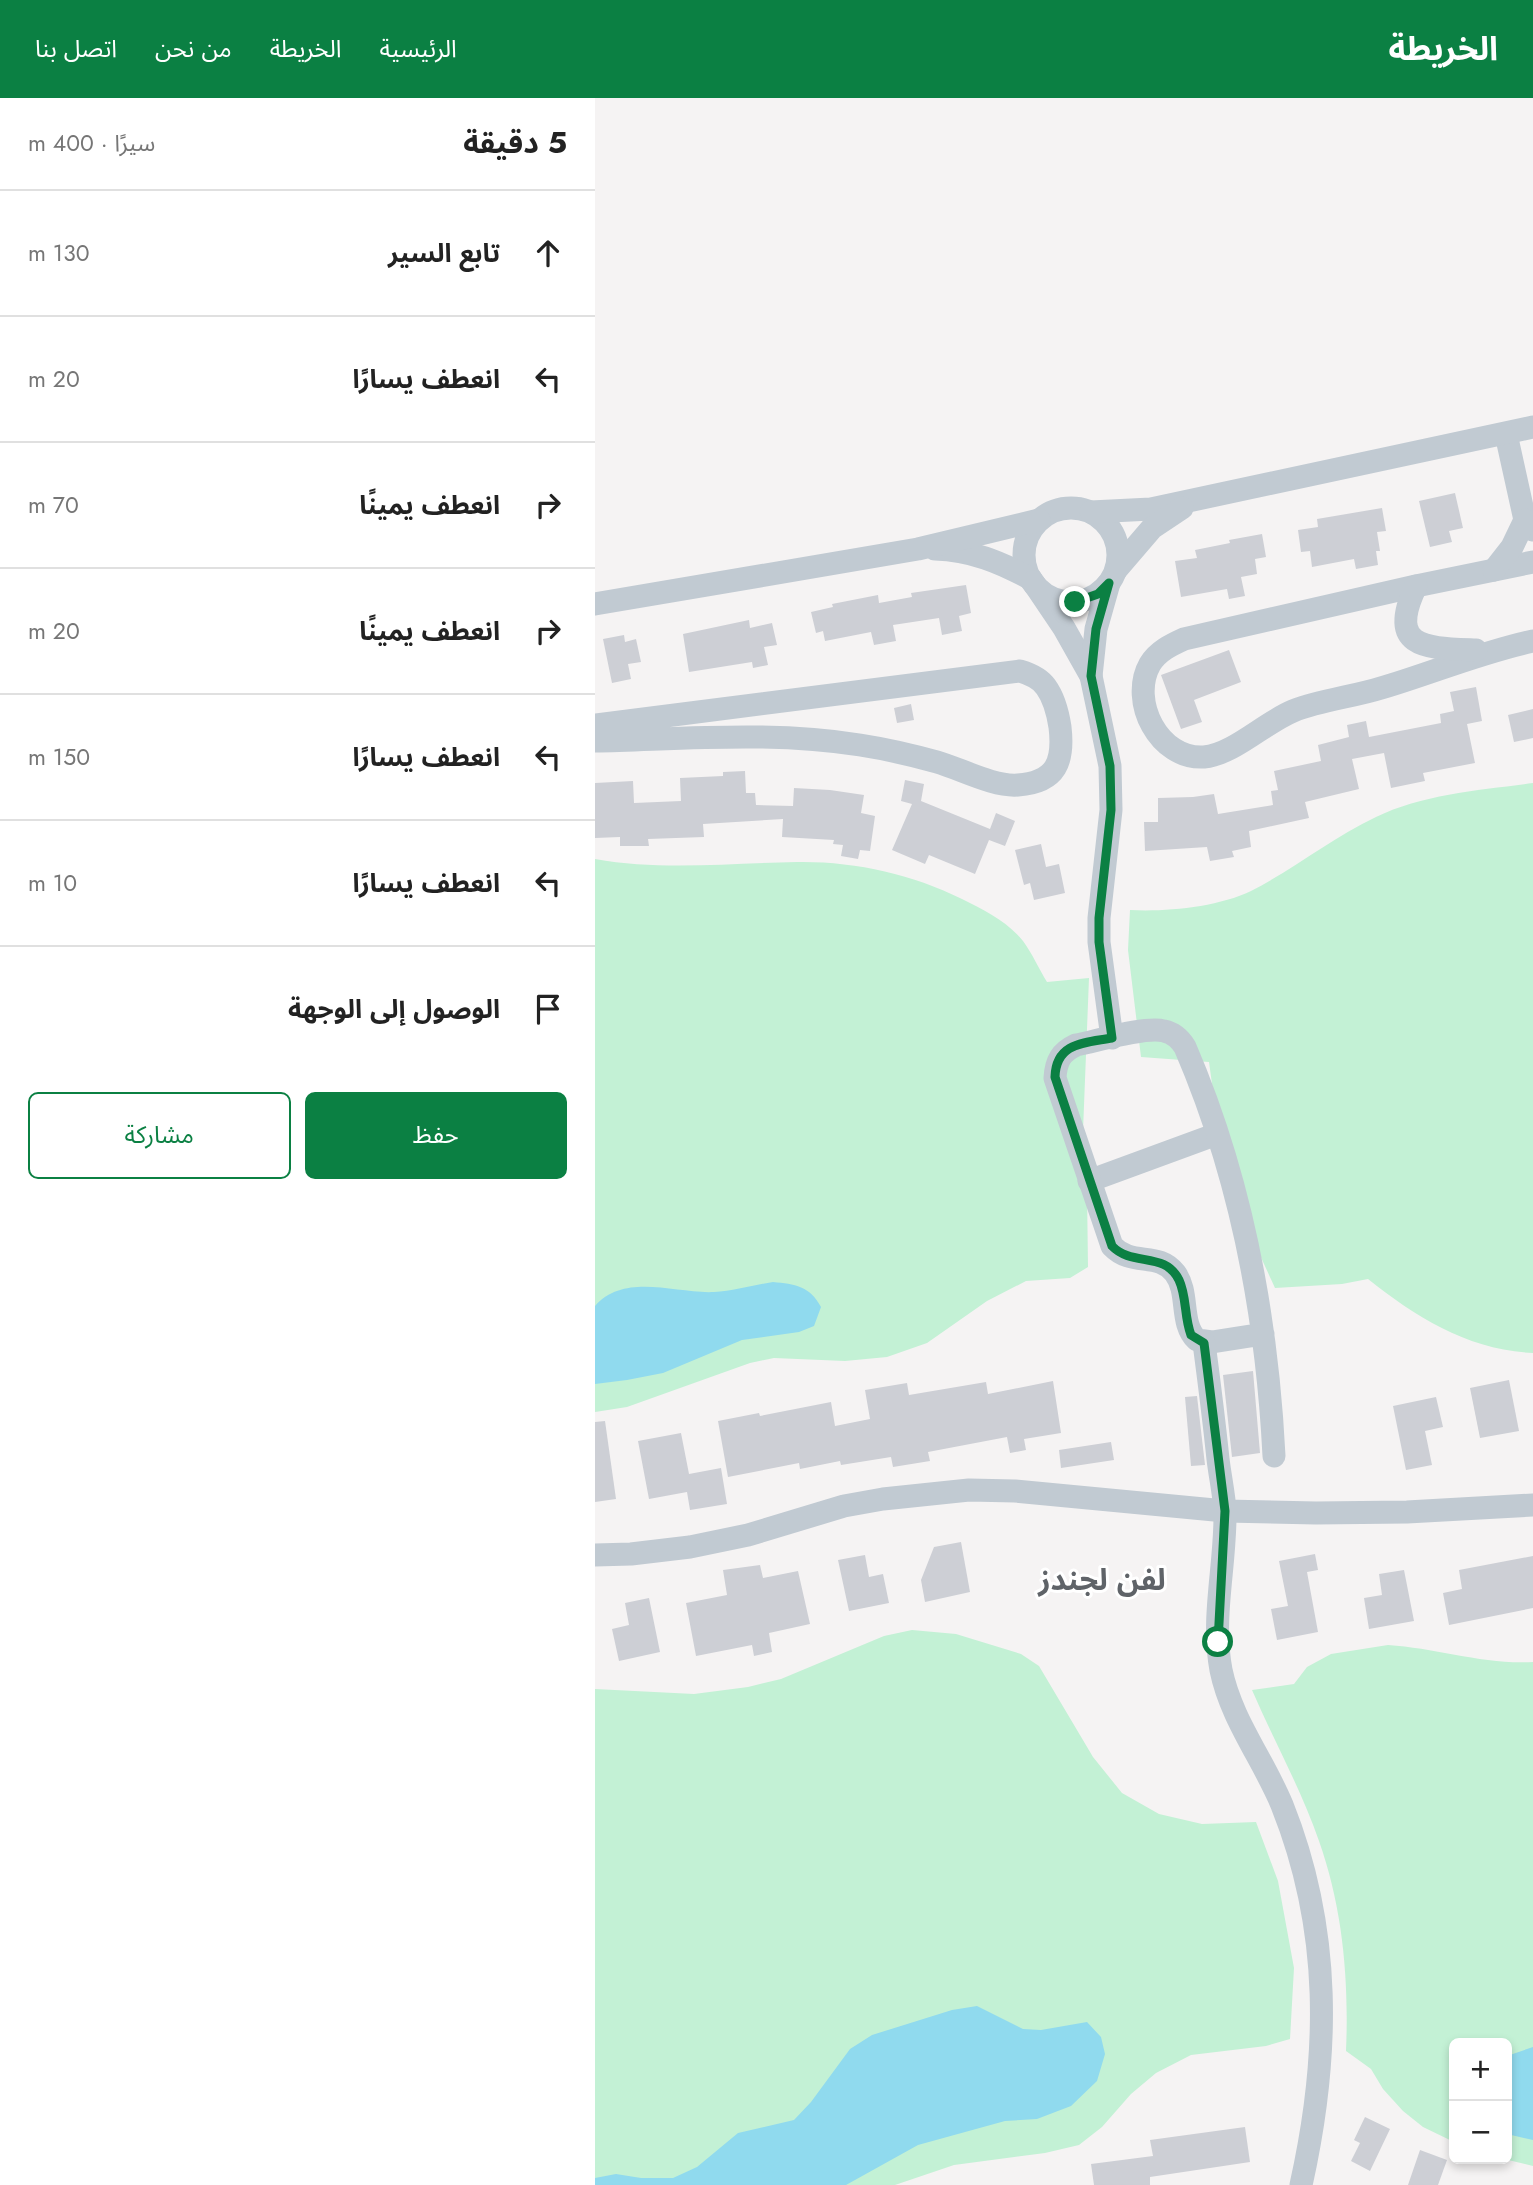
<!DOCTYPE html>
<html lang="ar">
<head>
<meta charset="utf-8">
<style>
  body { margin:0; font-family:Jost,"Noto Sans Arabic",sans-serif; background:#f2f2f2; color:#222; direction:rtl }
  .controls { position:absolute; right:21px; bottom:21px; display:grid; overflow:hidden; border-radius:10px; box-shadow:0 4px 10px #0003 }
  .controls button { width:63px; height:63px; display:grid; place-items:center; padding:0; border:0; border-bottom:2px solid #e0e0e0; background:#fff; color:#222; font:35px sans-serif }
  .stop { position:absolute; width:21px; height:21px; margin:-16px; border:5px solid #0b8043; border-radius:50%; background:#fff }
  .stop.end { background:#0b8043; border-color:#fff; box-shadow:0 2px 7px #0008 }
  .list { margin:0; padding:0; list-style:none }
  h2 { display:flex; justify-content:space-between; align-items:center; height:91px; margin:0; padding:0 28px; font-size:30px }
  h2 small { font-size:23px; font-weight:400; color:#767676 }
  .list li { display:grid; grid-template-columns:46px 1fr auto; gap:21px; align-items:center; box-sizing:border-box; height:126px; padding:0 28px; border-top:2px solid #e0e0e0 }
  .list b { display:block; font-size:26px; white-space:nowrap }
  .list em { font-size:23px; font-style:normal; color:#767676 }
  .actions { display:flex; gap:14px; padding:21px 28px }
  .actions a { flex:1; padding:16px 0; border:2px solid #0b8043; border-radius:10px; text-align:center; font-size:24px; color:#0b8043 }
  .actions .main { background:#0b8043; color:#fff }
  .icon { flex:none; width:38px; height:38px; fill:none; stroke:currentColor; stroke-width:2; stroke-linecap:round; stroke-linejoin:round }
  .map { position:relative; flex:none; width:938px; height:2087px; overflow:hidden; direction:ltr }
  header { display:flex; align-items:center; gap:42px; box-sizing:border-box; height:98px; padding:0 35px; background:#0b8043; color:#fff }
  header strong { font-size:33px }
  nav { display:flex; gap:38px; margin-inline-start:auto; font-size:24px }
  main { display:flex }
  aside { flex:1; background:#fff }
  .map>svg:first-child { display:block }
  .green { fill:#c3f1d5 }
  .water { fill:#90daee }
  .building { fill:#cdcfd5 }
  .lines { fill:none; stroke-linecap:round; stroke-linejoin:round }
  .minor { stroke:#c1cad2; stroke-width:23 }
  .route { stroke:#0b8043; stroke-width:9 }
  .labels { text-anchor:middle; dominant-baseline:central; stroke-width:6; stroke-linejoin:round; paint-order:stroke }
  .neighbourhood-label { font-size:30px; font-weight:bold; fill:#5f6368; stroke:#fff }
</style>
</head>
<body>
<header>
<strong>الخريطة</strong>
<nav><a>الرئيسية</a><a>الخريطة</a><a>من نحن</a><a>اتصل بنا</a></nav>
</header>
<main>
<div class="map">
<svg width="938" height="2087" viewBox="0 0 938 2087">
  <rect width="100%" height="100%" fill="#f5f3f3"/>
  <!-- green -->
  <g class="green">
    <path d="M 938,685 L 938,1255 C 874,1252 822,1220 773,1181 L 747,1186 L 680,1190 L 648,1120 L 625,1044 L 614,964 L 546,959 L 533,852 L 535,812 C 571,814 623,809 656,793 C 699,771 737,740 781,719 C 828,696 886,692 938,685 Z"/>
    <path d="M 0,761 C 67,773 134,765 202,764 C 258,763 317,776 367,801 C 389,812 412,823 428,843 C 437,855 444,871 452,884 L 494,880 L 488,1033 L 492,1093 L 493,1169 L 475,1180 L 431,1183 L 392,1203 L 332,1245 L 292,1259 L 250,1263 L 179,1260 L 155,1265 L 32,1309 L 0,1314 Z"/>
    <path d="M 317,1532 L 361,1536 L 426,1556 L 444,1568 L 498,1659 L 527,1695 L 564,1716 L 607,1726 L 661,1724 L 683,1783 L 699,1870 L 695,1941 L 671,1948 L 596,1957 L 561,1975 L 536,1996 L 507,2029 L 484,2047 L 450,2055 L 359,2067 L 300,2087 L 0,2087 L 0,1591 L 99,1596 L 153,1589 L 186,1581 L 289,1538 Z"/>
    <path d="M 793,1547 C 841,1550 890,1567 938,1564 L 938,2068 L 909,2061 L 912,2061 L 912,1945 L 859,1945 L 859,2044 L 828,2029 L 808,2013 L 788,1991 L 776,1971 L 751,1953 C 754,1882 748,1811 724,1743 C 706,1691 679,1643 657,1592 L 699,1586 L 712,1569 L 736,1556 Z"/>
  </g>
  <!-- water -->
  <g class="water">
    <path d="M 178,1184 C 200,1186 215,1188 226,1209 L 219,1228 L 204,1234 L 147,1242 L 68,1275 L 32,1282 L 0,1286 L 0,1208 C 30,1174 81,1196 119,1194 C 139,1193 159,1187 178,1184 Z"/>
    <path d="M 382,1908 L 428,1931 L 446,1932 L 492,1924 L 506,1939 L 510,1956 L 502,1983 L 476,2008 L 442,2021 L 410,2023 L 323,2047 L 251,2087 L 0,2087 L 0,2080 L 21,2076 L 46,2080 L 78,2080 L 102,2069 L 143,2035 L 199,2022 L 216,2004 L 255,1951 L 277,1937 L 357,1912 Z"/>
    <path d="M 938,1949 L 938,2042 L 912,2036 L 912,1958 Z"/>
  </g>
  <!-- building -->
  <g class="building">
    <path d="M 860,395 L 868,430 L 854,433 L 857,444 L 835,449 L 824,403 Z"/>
    <path d="M 787,410 L 791,433 L 782,434 L 785,453 L 781,453 L 783,467 L 761,471 L 759,461 L 717,469 L 715,453 L 706,454 L 703,432 L 723,429 L 722,421 Z"/>
    <path d="M 667,436 L 671,459 L 660,461 L 662,476 L 646,479 L 650,498 L 634,501 L 632,491 L 586,499 L 580,463 L 602,460 L 600,452 L 635,445 L 634,442 Z"/>
    <path d="M 371,487 L 376,515 L 364,518 L 367,533 L 347,537 L 344,520 L 298,527 L 301,543 L 279,547 L 276,534 L 230,543 L 228,533 L 221,535 L 216,514 L 238,509 L 237,506 L 283,497 L 284,505 L 317,499 L 316,495 Z"/>
    <path d="M 154,522 L 155,530 L 177,525 L 182,547 L 169,549 L 173,567 L 158,570 L 157,564 L 94,574 L 88,536 Z"/>
    <path d="M 29,537 L 30,544 L 41,541 L 46,564 L 33,566 L 36,581 L 17,585 L 8,541 Z"/>
    <path d="M 634,552 L 646,584 L 599,602 L 607,624 L 586,631 L 566,577 Z"/>
    <path d="M 881,589 L 887,623 L 872,626 L 880,665 L 828,675 L 830,683 L 796,690 L 789,655 L 757,661 L 764,691 L 710,704 L 714,720 L 654,733 L 656,749 L 637,753 L 639,759 L 615,763 L 612,749 L 550,753 L 549,724 L 563,724 L 563,700 L 598,699 L 619,696 L 623,716 L 678,707 L 676,693 L 683,692 L 679,673 L 726,663 L 723,647 L 754,639 L 752,627 L 771,623 L 774,639 L 846,625 L 845,616 L 859,613 L 855,594 Z"/>
    <path d="M 316,606 L 319,622 L 302,625 L 299,610 Z"/>
    <path d="M 938,611 L 938,640 L 919,644 L 913,617 Z"/>
    <path d="M 150,673 L 151,695 L 160,695 L 161,707 L 198,708 L 199,690 L 235,692 L 269,697 L 266,715 L 280,718 L 275,753 L 265,752 L 263,761 L 246,758 L 248,747 L 238,746 L 239,742 L 187,739 L 188,721 L 108,726 L 109,739 L 53,741 L 54,748 L 25,748 L 25,739 L 0,740 L 0,685 L 38,683 L 39,705 L 86,703 L 85,680 L 128,678 L 128,674 Z"/>
    <path d="M 310,682 L 329,686 L 326,703 L 395,731 L 401,715 L 420,723 L 410,748 L 394,742 L 380,776 L 334,757 L 330,766 L 297,752 L 317,706 L 306,703 Z"/>
    <path d="M 446,746 L 451,769 L 464,766 L 470,795 L 439,802 L 435,785 L 429,787 L 420,752 Z"/>
    <path d="M 658,1273 L 665,1355 L 637,1359 L 628,1277 Z"/>
    <path d="M 914,1282 L 924,1333 L 885,1340 L 875,1290 Z"/>
    <path d="M 458,1283 L 466,1335 L 429,1341 L 431,1352 L 415,1355 L 412,1339 L 333,1354 L 335,1363 L 298,1369 L 296,1359 L 246,1367 L 245,1363 L 205,1371 L 204,1365 L 133,1379 L 123,1323 L 164,1315 L 165,1318 L 236,1304 L 240,1328 L 275,1321 L 270,1292 L 312,1285 L 314,1297 L 391,1284 L 393,1296 Z"/>
    <path d="M 602,1298 L 610,1367 L 596,1368 L 590,1299 Z"/>
    <path d="M 841,1299 L 848,1329 L 830,1333 L 837,1367 L 811,1372 L 798,1308 Z"/>
    <path d="M 10,1323 L 21,1401 L 0,1404 L 0,1324 Z"/>
    <path d="M 86,1335 L 94,1376 L 126,1370 L 132,1406 L 95,1412 L 92,1394 L 54,1401 L 43,1343 Z"/>
    <path d="M 516,1344 L 519,1362 L 466,1370 L 464,1352 Z"/>
    <path d="M 366,1444 L 375,1494 L 330,1504 L 326,1482 L 339,1449 Z"/>
    <path d="M 720,1456 L 723,1472 L 712,1474 L 723,1534 L 682,1542 L 676,1511 L 693,1508 L 684,1463 Z"/>
    <path d="M 270,1457 L 274,1479 L 288,1476 L 294,1505 L 254,1513 L 243,1462 Z"/>
    <path d="M 938,1458 L 938,1510 L 854,1527 L 848,1495 L 867,1491 L 864,1472 Z"/>
    <path d="M 165,1467 L 168,1480 L 203,1473 L 215,1526 L 174,1535 L 177,1554 L 159,1558 L 157,1547 L 101,1558 L 91,1505 L 132,1497 L 128,1472 Z"/>
    <path d="M 809,1472 L 819,1523 L 774,1531 L 769,1500 L 787,1497 L 784,1476 Z"/>
    <path d="M 54,1500 L 65,1554 L 24,1563 L 17,1531 L 34,1527 L 30,1505 Z"/>
    <path d="M 770,2019 L 795,2031 L 775,2073 L 756,2063 L 765,2045 L 759,2042 Z"/>
    <path d="M 650,2029 L 655,2064 L 555,2079 L 555,2087 L 499,2087 L 496,2066 L 558,2058 L 555,2042 Z"/>
    <path d="M 825,2052 L 852,2062 L 843,2087 L 813,2087 Z"/>
  </g>
  <g class="lines">
    <!-- minor -->
    <g class="minor">
      <path d="M 911,336 L 930,422 L 938,432"/>
      <circle cx="476" cy="457" r="47"/>
      <path d="M 496,414 L 556,411 L 938,329"/>
      <path d="M 340,451 C 376,452 405,464 436,481"/>
      <path d="M 938,464 L 821,488 L 589,541 C 576,547 563,553 555,566 C 534,603 564,662 609,659 C 639,656 669,625 698,613 C 726,602 757,599 786,590 C 837,575 886,554 938,543"/>
      <path d="M 521,472 L 557,430 L 587,410"/>
      <path d="M 899,472 L 917,449 L 930,422"/>
      <path d="M 438,484 L 469,530 L 496,578 L 515,668 L 516,712 L 504,820 L 504,844 L 517,940"/>
      <path d="M 821,488 C 791,551 831,550 881,552"/>
      <path d="M 0,506 L 323,451 L 444,422"/>
      <path d="M 496,578 L 501,531 L 514,485"/>
      <path d="M 0,627 L 425,573 C 435,576 445,580 451,589 C 459,600 463,616 465,629 C 469,663 462,684 423,687 C 399,689 366,671 342,664 C 317,657 291,651 265,647 C 176,633 89,641 0,643"/>
      <path d="M 494,1083 L 622,1036"/>
      <path d="M 668,1236 L 617,1244 L 602,1242 C 584,1225 595,1195 580,1175 C 563,1153 537,1169 517,1148 L 460,980 C 461,963 466,954 481,947 C 502,943 550,928 569,933 C 579,935 585,941 590,949 C 646,1079 672,1218 679,1358"/>
      <path d="M 609,1245 C 614,1283 619,1322 623,1361 C 625,1378 629,1396 630,1413 C 631,1466 616,1519 626,1572 C 636,1621 668,1661 687,1707 C 737,1832 735,1957 706,2087"/>
      <path d="M 0,1457 L 36,1456 L 95,1449 L 153,1437 L 249,1408 L 288,1401 L 374,1392 L 420,1393 L 630,1413 L 721,1415 L 812,1414 L 938,1407"/>
    </g>
  </g>
  <g class="lines">
    <!-- route -->
    <path class="route" d="M 480,504 L 503,496 L 514,485 L 501,531 L 496,578 L 515,668 L 516,712 L 504,820 L 504,844 L 517,940 C 490,945 461,944 460,979 L 517,1148 C 537,1169 570,1153 584,1182 C 592,1199 589,1219 596,1237 L 609,1245 L 630,1413 L 623,1544"/>
  </g>
  <g class="labels">
    <!-- neighbourhood labels -->
    <g class="neighbourhood-label">
      <text x="507" y="1481">لفن لجندز</text>
    </g>
  </g>
</svg>
<div class="controls">
<button>+</button>
<button>−</button>
</div>
<div class="stop" style="left:623px;top:1544px"></div>
<div class="stop end" style="left:480px;top:504px"></div>
</div>
<aside>
<h2>5 دقيقة<small>سيرًا · 400 m</small></h2>
<ul class="list">
<li><svg class="icon" aria-label="ahead" viewBox="0 0 24 24"><path d="M12 20V5M6 11l6-6 6 6"/></svg><div><b>تابع السير</b></div><em>130 m</em></li>
<li><svg class="icon" aria-label="left" viewBox="0 0 24 24"><path d="M17 20v-9H6M10 6l-5 5 5 5"/></svg><div><b>انعطف يسارًا</b></div><em>20 m</em></li>
<li><svg class="icon" aria-label="right" viewBox="0 0 24 24"><path d="M7 20v-9h11M14 6l5 5-5 5"/></svg><div><b>انعطف يمينًا</b></div><em>70 m</em></li>
<li><svg class="icon" aria-label="right" viewBox="0 0 24 24"><path d="M7 20v-9h11M14 6l5 5-5 5"/></svg><div><b>انعطف يمينًا</b></div><em>20 m</em></li>
<li><svg class="icon" aria-label="left" viewBox="0 0 24 24"><path d="M17 20v-9H6M10 6l-5 5 5 5"/></svg><div><b>انعطف يسارًا</b></div><em>150 m</em></li>
<li><svg class="icon" aria-label="left" viewBox="0 0 24 24"><path d="M17 20v-9H6M10 6l-5 5 5 5"/></svg><div><b>انعطف يسارًا</b></div><em>10 m</em></li>
<li><svg class="icon" aria-label="arrive" viewBox="0 0 24 24"><path d="M6 21V4h12l-3 4 3 4H6"/></svg><div><b>الوصول إلى الوجهة</b></div></li>
</ul>
<div class="actions"><a class="main">حفظ</a><a>مشاركة</a></div>
</aside>
</main>
</body>
</html>
